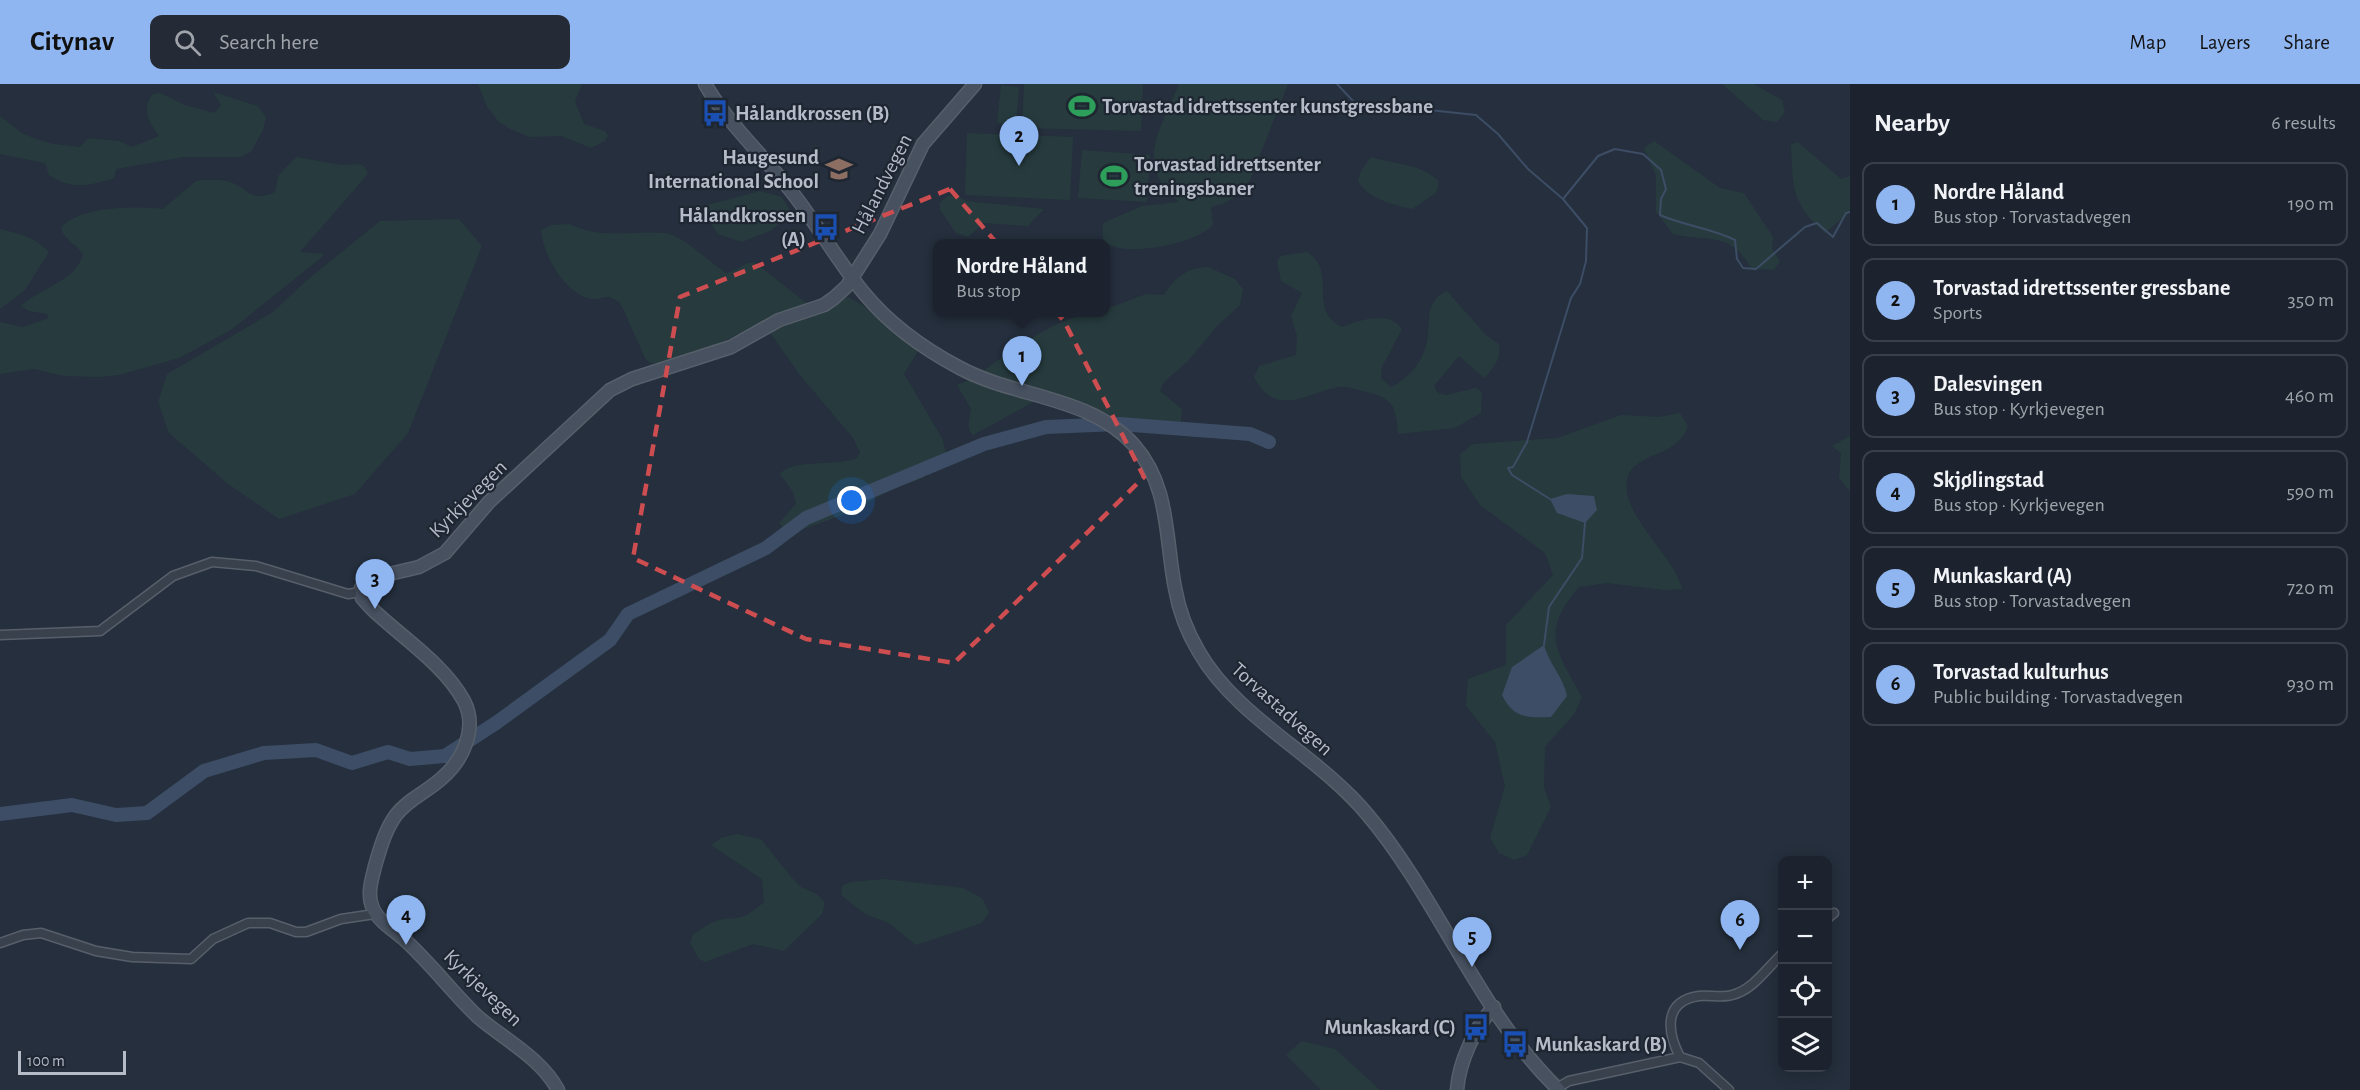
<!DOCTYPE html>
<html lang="en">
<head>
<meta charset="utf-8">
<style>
  body { margin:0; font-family:"Alegreya Sans",sans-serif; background:#252b36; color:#f1f3f6 }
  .controls { position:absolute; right:18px; bottom:18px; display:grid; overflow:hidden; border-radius:12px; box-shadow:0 3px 15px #0003 }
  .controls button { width:54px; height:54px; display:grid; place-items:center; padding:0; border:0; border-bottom:2px solid #3a404a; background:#1c232e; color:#f1f3f6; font:30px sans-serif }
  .scale { position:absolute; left:18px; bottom:15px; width:108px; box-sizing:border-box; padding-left:6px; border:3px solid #b5bcc8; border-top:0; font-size:16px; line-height:21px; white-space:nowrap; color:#b5bcc8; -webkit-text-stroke:4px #1e2632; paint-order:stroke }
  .you { position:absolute; left:852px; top:417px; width:21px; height:21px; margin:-15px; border:4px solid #fff; border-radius:50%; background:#1a73e8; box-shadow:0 0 0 9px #1a73e833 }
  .badge { display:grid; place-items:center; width:39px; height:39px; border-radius:50%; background:#90b6f2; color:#111; font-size:20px; font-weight:700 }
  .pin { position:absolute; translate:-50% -50px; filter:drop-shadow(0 2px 3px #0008) }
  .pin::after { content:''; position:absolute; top:32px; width:21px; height:18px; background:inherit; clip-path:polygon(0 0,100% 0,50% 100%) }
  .popup { position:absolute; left:933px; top:155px; width:177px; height:78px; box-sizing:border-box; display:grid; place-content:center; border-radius:12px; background:#1c232e; filter:drop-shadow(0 2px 4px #0005); font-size:20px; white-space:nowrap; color:#a0a4aa }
  .popup b { font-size:22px; color:#f1f3f6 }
  .popup::after { content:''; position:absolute; left:50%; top:100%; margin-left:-12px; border:12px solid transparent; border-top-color:#1c232e }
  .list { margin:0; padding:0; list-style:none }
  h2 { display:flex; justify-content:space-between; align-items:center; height:78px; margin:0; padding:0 24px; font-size:26px }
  h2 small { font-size:20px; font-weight:400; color:#a0a4aa }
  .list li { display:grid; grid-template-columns:39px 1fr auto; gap:18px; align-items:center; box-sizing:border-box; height:84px; margin:0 12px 12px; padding:0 12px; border:2px solid #3a404a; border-radius:12px }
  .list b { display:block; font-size:22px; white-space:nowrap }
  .list p { margin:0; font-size:20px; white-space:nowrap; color:#a0a4aa }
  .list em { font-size:20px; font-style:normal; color:#a0a4aa }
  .icon { flex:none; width:33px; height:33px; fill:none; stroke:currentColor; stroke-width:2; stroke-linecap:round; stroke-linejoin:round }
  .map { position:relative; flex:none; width:1850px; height:1006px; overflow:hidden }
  header { display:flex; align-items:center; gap:36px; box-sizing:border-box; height:84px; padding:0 30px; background:#90b6f2; color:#111 }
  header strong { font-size:28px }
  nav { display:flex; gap:33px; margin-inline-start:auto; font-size:21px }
  .search { width:420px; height:54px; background:#252b36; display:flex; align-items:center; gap:15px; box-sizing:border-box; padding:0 21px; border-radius:12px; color:#a0a4aa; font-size:22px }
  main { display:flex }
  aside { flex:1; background:#1c232e }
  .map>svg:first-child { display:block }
  .green { fill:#273b3e }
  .water { fill:#3c4d65 }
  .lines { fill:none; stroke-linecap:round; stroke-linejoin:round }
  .stream { stroke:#3c4d65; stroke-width:2 }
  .river { stroke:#3c4d65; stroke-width:14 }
  .minor-casing { stroke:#575f6b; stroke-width:11 }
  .secondary-casing { stroke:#575f6b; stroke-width:15 }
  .minor { stroke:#39414d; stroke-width:8 }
  .secondary { stroke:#475160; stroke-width:12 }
  .marked { fill:none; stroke:#ce4d50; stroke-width:4.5; stroke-dasharray:12 8; stroke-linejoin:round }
  .labels { text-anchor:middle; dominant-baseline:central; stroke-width:4.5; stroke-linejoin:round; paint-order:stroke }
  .poi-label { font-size:21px; font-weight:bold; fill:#b5bcc8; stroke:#1e2632; text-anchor:start }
  .street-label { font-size:21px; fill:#b5bcc8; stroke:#1e2632 }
</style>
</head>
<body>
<header>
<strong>Citynav</strong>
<div class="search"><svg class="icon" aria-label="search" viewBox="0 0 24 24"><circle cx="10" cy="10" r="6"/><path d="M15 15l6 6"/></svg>Search here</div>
<nav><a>Map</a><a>Layers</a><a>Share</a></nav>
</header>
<main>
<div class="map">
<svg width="1850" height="1006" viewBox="0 0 1850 1006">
  <rect width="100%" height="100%" fill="#252f3d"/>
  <!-- green -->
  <g class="green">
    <path d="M 478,0 L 582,0 L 575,17 L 584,40 L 605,47 L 608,52 L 605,57 L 591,64 L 561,52 L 530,53 L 510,45 L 498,37 L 487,23 Z"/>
    <path d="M 1024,0 L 1143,0 L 1141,47 L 1022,44 Z"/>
    <path d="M 1179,0 L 1288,0 L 1250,96 C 1241,111 1228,120 1211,123 L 1213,141 C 1199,158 1123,176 1105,157 C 1101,152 1103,145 1103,139 L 1142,122 L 1179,118 C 1133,81 1161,44 1179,0 Z"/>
    <path d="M 1722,0 L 1754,0 L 1782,16 L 1785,28 L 1777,38 L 1763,36 Z"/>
    <path d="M 1001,1 L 1019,3 L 1016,41 L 997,39 Z"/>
    <path d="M 213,8 L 258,22 L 266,33 L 263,46 L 251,68 L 240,73 L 184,73 L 116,85 L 114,94 C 89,102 72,106 49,91 L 45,79 L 0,70 L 0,32 L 22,49 L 36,55 L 53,60 L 80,63 L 88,54 L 119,57 L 132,63 L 159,52 C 149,38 141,25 153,10 L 160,9 L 185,21 L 214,29 L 221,21 Z"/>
    <path d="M 967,49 L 1073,53 L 1070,116 L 965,111 Z"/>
    <path d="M 1654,57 L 1720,104 L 1744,109 L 1773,153 L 1772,164 L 1780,178 L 1773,186 L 1751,184 C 1730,147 1709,158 1673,150 L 1656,128 L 1656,92 L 1644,64 Z"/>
    <path d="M 1798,58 L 1841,95 L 1850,92 L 1850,128 L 1825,149 C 1791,119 1793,104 1791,61 Z"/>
    <path d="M 1082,66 L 1150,71 L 1147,118 L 1078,114 Z"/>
    <path d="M 296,73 L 341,81 L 359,80 L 365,83 L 368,90 L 300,168 L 324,170 L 322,173 L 231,246 L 179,274 L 119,291 L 99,293 L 64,292 L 34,285 L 0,290 L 0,238 L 23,243 L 49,234 L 47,230 L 29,227 L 21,222 C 43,202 73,199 83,171 C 78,160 64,157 61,144 C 79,122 136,122 163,125 L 196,97 C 206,96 216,95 226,97 C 247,101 250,121 275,108 L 278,92 Z"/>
    <path d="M 1371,73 C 1396,81 1419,79 1439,97 L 1436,109 L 1412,125 C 1394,121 1368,115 1358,97 L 1361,87 Z"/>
    <path d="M 760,107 L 782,113 L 792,130 L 770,147 L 742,158 L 718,150 L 700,123 Z"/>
    <path d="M 948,112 L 959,112 L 966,117 L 1044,125 L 1028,142 L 983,139 L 968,153 L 956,149 L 940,126 L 940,118 Z"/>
    <path d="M 459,135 L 482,162 L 408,349 L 355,410 L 279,435 L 228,400 L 169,349 L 158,318 L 167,290 L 273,228 L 307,196 L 380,137 Z"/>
    <path d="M 569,140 C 603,156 630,146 664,149 C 682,150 710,179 726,189 C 738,187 742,179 754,178 L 809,221 L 848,213 L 862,221 L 918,267 L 904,290 L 942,354 L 946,369 L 943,376 L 923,394 L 895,404 L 848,429 L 789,450 L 779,439 L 796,420 L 793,408 L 780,390 C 793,374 838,383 857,374 L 860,368 L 853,354 L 800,291 L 763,239 L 697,269 L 664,279 L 650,279 L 645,274 L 624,227 L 619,218 L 610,213 C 604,213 597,216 591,215 C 564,209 543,171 541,146 L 552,141 Z"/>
    <path d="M 0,145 C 20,150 35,153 49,168 L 25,206 L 0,225 Z"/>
    <path d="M 1307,168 C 1339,189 1306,225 1342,243 C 1360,236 1389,226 1402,245 L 1382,283 L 1381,294 L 1391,303 C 1407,295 1420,281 1425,265 C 1433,243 1421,218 1447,207 L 1486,251 L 1499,260 C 1502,273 1493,286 1484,294 L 1459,272 L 1434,302 L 1438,309 L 1446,311 L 1476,304 L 1482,308 L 1481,329 L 1455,344 L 1398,350 C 1396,319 1392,314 1362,307 C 1355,305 1347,302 1339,303 C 1309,308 1276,336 1254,293 L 1259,282 L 1296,271 L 1297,252 L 1291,232 L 1302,209 L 1281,197 L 1277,178 L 1280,172 Z"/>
    <path d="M 1208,183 L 1235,195 L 1243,205 L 1240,221 L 1218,241 L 1187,278 L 1163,299 L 1160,307 L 1182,325 L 1180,345 L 1141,340 L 1141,342 L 1039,315 L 973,351 C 965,344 970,334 971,325 L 957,301 C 974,296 986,284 1001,274 C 1033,253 1066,229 1106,228 L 1106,225 L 1146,210 L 1164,211 C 1175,193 1187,184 1208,183 Z"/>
    <path d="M 1680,329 L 1688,342 C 1679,373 1636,368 1628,392 C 1616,427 1675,472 1682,505 L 1664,506 L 1607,499 L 1579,503 C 1540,548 1556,567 1582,613 L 1575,629 L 1545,663 L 1544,703 L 1551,723 L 1527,771 L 1514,776 L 1499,769 L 1490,754 L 1505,702 L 1495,658 L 1466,622 L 1468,595 L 1506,581 L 1506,541 L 1553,491 L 1545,469 L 1480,421 L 1461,393 L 1460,370 L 1473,360 L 1557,354 L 1621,331 L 1659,333 Z"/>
    <path d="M 1850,352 L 1850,407 L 1839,394 L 1841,369 L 1832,362 Z"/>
    <path d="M 736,750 L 761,755 L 792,794 L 801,803 L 817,810 L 825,819 L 822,830 L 784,867 L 753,860 L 705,878 L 699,875 L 690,859 L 693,851 C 700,846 710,838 719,836 C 744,832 742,837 764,818 L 762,795 L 711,761 L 721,754 Z"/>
    <path d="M 884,795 L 963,804 L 982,814 L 989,828 L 982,839 L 916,861 L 889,839 L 865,830 L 841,811 L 842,802 L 850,798 Z"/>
    <path d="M 1302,957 L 1335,965 L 1380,1006 L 1321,1006 L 1286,971 Z"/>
  </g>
  <!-- water -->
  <g class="water">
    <path d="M 1567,410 L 1594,412 L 1597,426 L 1585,439 L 1557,429 L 1550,415 Z"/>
    <path d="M 1544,561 C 1549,580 1563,592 1567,612 L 1551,633 C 1527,634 1513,634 1502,611 L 1512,583 Z"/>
  </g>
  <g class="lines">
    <!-- stream -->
    <g class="stream">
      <path d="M 1337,0 L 1354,18 L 1476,31 L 1498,50 L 1528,85 L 1563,115 L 1587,144 L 1586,177 L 1580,200 L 1571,214 L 1527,358 L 1513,383 L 1508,384 L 1512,391 L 1550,415"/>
      <path d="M 1563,115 L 1598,72 L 1615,65 L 1643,70 L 1661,86 L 1666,105 L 1661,115 L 1660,131 C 1685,142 1711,144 1735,156 L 1737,175 L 1743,184 L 1756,185 L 1805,143 L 1817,139 L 1833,153 L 1846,129 L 1850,128"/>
      <path d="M 1544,561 L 1549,523 L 1582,474 L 1585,439"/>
    </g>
    <!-- river -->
    <path class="river" d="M 0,730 L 72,721 L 116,731 L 147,729 L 204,687 L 264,669 L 316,666 L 352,679 L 388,668 L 410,675 L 445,672 L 496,639 L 610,556 L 628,530 L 766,464 L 806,434 L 984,360 L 1046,343 L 1119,340 L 1250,350 L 1269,358"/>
    <defs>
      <g id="minor">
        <path d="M 0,551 L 100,547 L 173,492 L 212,478 L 256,482 L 348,510 L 361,508"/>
        <path d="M 1828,834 L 1834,829"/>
        <path d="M 0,859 L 23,851 L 41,849 L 96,867 L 132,873 L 191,875 L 213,855 L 248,839 L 270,839 L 296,848 L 306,848 L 341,835 L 375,830"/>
        <path d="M 1680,973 C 1667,948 1663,917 1699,912 C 1710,911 1722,914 1732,911 C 1753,906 1767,884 1782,870"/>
        <path d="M 1557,1004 L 1569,997 L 1680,973 L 1699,979 L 1729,1006"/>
      </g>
      <g id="secondary">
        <path d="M 705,0 C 728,40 763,71 791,107 C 817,140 837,176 863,208 C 889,240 924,265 960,284 C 1016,314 1090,312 1134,361 C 1170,402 1165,453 1175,504 C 1179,527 1187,548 1199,568 C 1237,634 1318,671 1367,730 C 1439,815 1478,928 1559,1006"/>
        <path d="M 558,1006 C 541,974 505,956 478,933 C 453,909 432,881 406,857 C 394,846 377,837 372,822 C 367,809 372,795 375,782 C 380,765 385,746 396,731 C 408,715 427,708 442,694 C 463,676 478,644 464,617 C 444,580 401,553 371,524 L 362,514 L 361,504 L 368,495 L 419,483 L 445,469 L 489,418 L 610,306 L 632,295 L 731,263 L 779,236 L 824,221 L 834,214 L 847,202 L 880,150 L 923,60 L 975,0"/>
        <path d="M 1457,1006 C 1459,978 1475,943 1494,923"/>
      </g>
    </defs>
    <!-- minor casing -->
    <use href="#minor" class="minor-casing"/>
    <!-- secondary casing -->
    <use href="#secondary" class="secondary-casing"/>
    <!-- minor -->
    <use href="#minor" class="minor"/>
    <!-- secondary -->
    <use href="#secondary" class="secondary"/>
  </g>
  <!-- marked area -->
  <path class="marked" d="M 950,105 L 1064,237 L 1144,393 L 954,579 L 806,555 L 633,474 L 680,213 Z"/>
  <!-- icons -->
  <defs>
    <symbol id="stadium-bare" viewBox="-9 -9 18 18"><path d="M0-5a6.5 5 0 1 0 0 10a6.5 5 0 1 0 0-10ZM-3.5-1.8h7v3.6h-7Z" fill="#2e9e5b" stroke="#1e2632" stroke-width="2.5" paint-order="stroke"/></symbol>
    <symbol id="bus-bare" viewBox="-9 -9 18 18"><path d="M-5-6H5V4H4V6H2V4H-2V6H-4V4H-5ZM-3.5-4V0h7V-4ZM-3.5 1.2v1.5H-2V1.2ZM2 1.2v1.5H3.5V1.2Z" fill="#1a4fb4" stroke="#1e2632" stroke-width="2.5" paint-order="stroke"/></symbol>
    <symbol id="school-bare" viewBox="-9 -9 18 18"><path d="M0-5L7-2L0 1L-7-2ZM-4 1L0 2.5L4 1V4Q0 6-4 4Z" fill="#8d6e63" stroke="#1e2632" stroke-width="2.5" paint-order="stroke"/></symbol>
  </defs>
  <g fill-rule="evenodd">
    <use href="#stadium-bare" x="1063" y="3" width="38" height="38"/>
    <use href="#bus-bare" x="696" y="10" width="38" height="38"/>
    <use href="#school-bare" x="820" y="66" width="38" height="38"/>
    <use href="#stadium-bare" x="1095" y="73" width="38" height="38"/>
    <use href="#bus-bare" x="807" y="124" width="38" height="38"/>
    <use href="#bus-bare" x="1457" y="924" width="38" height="38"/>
    <use href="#bus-bare" x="1496" y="941" width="38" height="38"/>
  </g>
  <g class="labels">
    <!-- poi labels -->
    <g class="poi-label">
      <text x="1102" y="22">Torvastad idrettssenter kunstgressbane</text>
      <text x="735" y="29">Hålandkrossen (B)</text>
      <text x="819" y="73" text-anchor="end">Haugesund<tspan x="819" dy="24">International School</tspan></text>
      <text x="1134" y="80">Torvastad idrettsenter<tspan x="1134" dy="24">treningsbaner</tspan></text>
      <text x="806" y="131" text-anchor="end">Hålandkrossen<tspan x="806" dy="24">(A)</tspan></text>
      <text x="1456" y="943" text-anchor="end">Munkaskard (C)</text>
      <text x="1535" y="960">Munkaskard (B)</text>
    </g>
    <!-- street labels -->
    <g class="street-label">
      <text transform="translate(882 100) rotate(-63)">Hålandvegen</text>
      <text transform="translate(468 415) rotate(-45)">Kyrkjevegen</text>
      <text transform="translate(1282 625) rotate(42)">Torvastadvegen</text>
      <text transform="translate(483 904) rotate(44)">Kyrkjevegen</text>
    </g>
  </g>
</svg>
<div class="controls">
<button>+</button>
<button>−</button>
<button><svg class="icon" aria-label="locate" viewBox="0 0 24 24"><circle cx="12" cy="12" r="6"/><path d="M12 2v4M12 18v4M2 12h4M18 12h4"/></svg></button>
<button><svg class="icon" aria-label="layers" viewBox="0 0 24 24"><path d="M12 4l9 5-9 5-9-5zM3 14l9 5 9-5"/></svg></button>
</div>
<div class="scale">100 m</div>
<div class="you"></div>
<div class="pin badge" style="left:1022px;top:302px">1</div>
<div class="popup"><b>Nordre Håland</b>Bus stop</div>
<div class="pin badge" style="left:1019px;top:82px">2</div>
<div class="pin badge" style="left:375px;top:525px">3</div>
<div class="pin badge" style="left:406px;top:861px">4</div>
<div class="pin badge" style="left:1472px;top:883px">5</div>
<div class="pin badge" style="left:1740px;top:866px">6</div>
</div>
<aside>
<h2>Nearby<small>6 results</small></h2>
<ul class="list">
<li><span class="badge">1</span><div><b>Nordre Håland</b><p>Bus stop · Torvastadvegen</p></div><em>190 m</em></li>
<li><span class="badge">2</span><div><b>Torvastad idrettssenter gressbane</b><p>Sports</p></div><em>350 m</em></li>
<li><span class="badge">3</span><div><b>Dalesvingen</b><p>Bus stop · Kyrkjevegen</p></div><em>460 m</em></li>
<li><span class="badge">4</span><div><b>Skjølingstad</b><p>Bus stop · Kyrkjevegen</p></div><em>590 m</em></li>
<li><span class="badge">5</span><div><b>Munkaskard (A)</b><p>Bus stop · Torvastadvegen</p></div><em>720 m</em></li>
<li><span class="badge">6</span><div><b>Torvastad kulturhus</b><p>Public building · Torvastadvegen</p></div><em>930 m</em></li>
</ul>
</aside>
</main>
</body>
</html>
